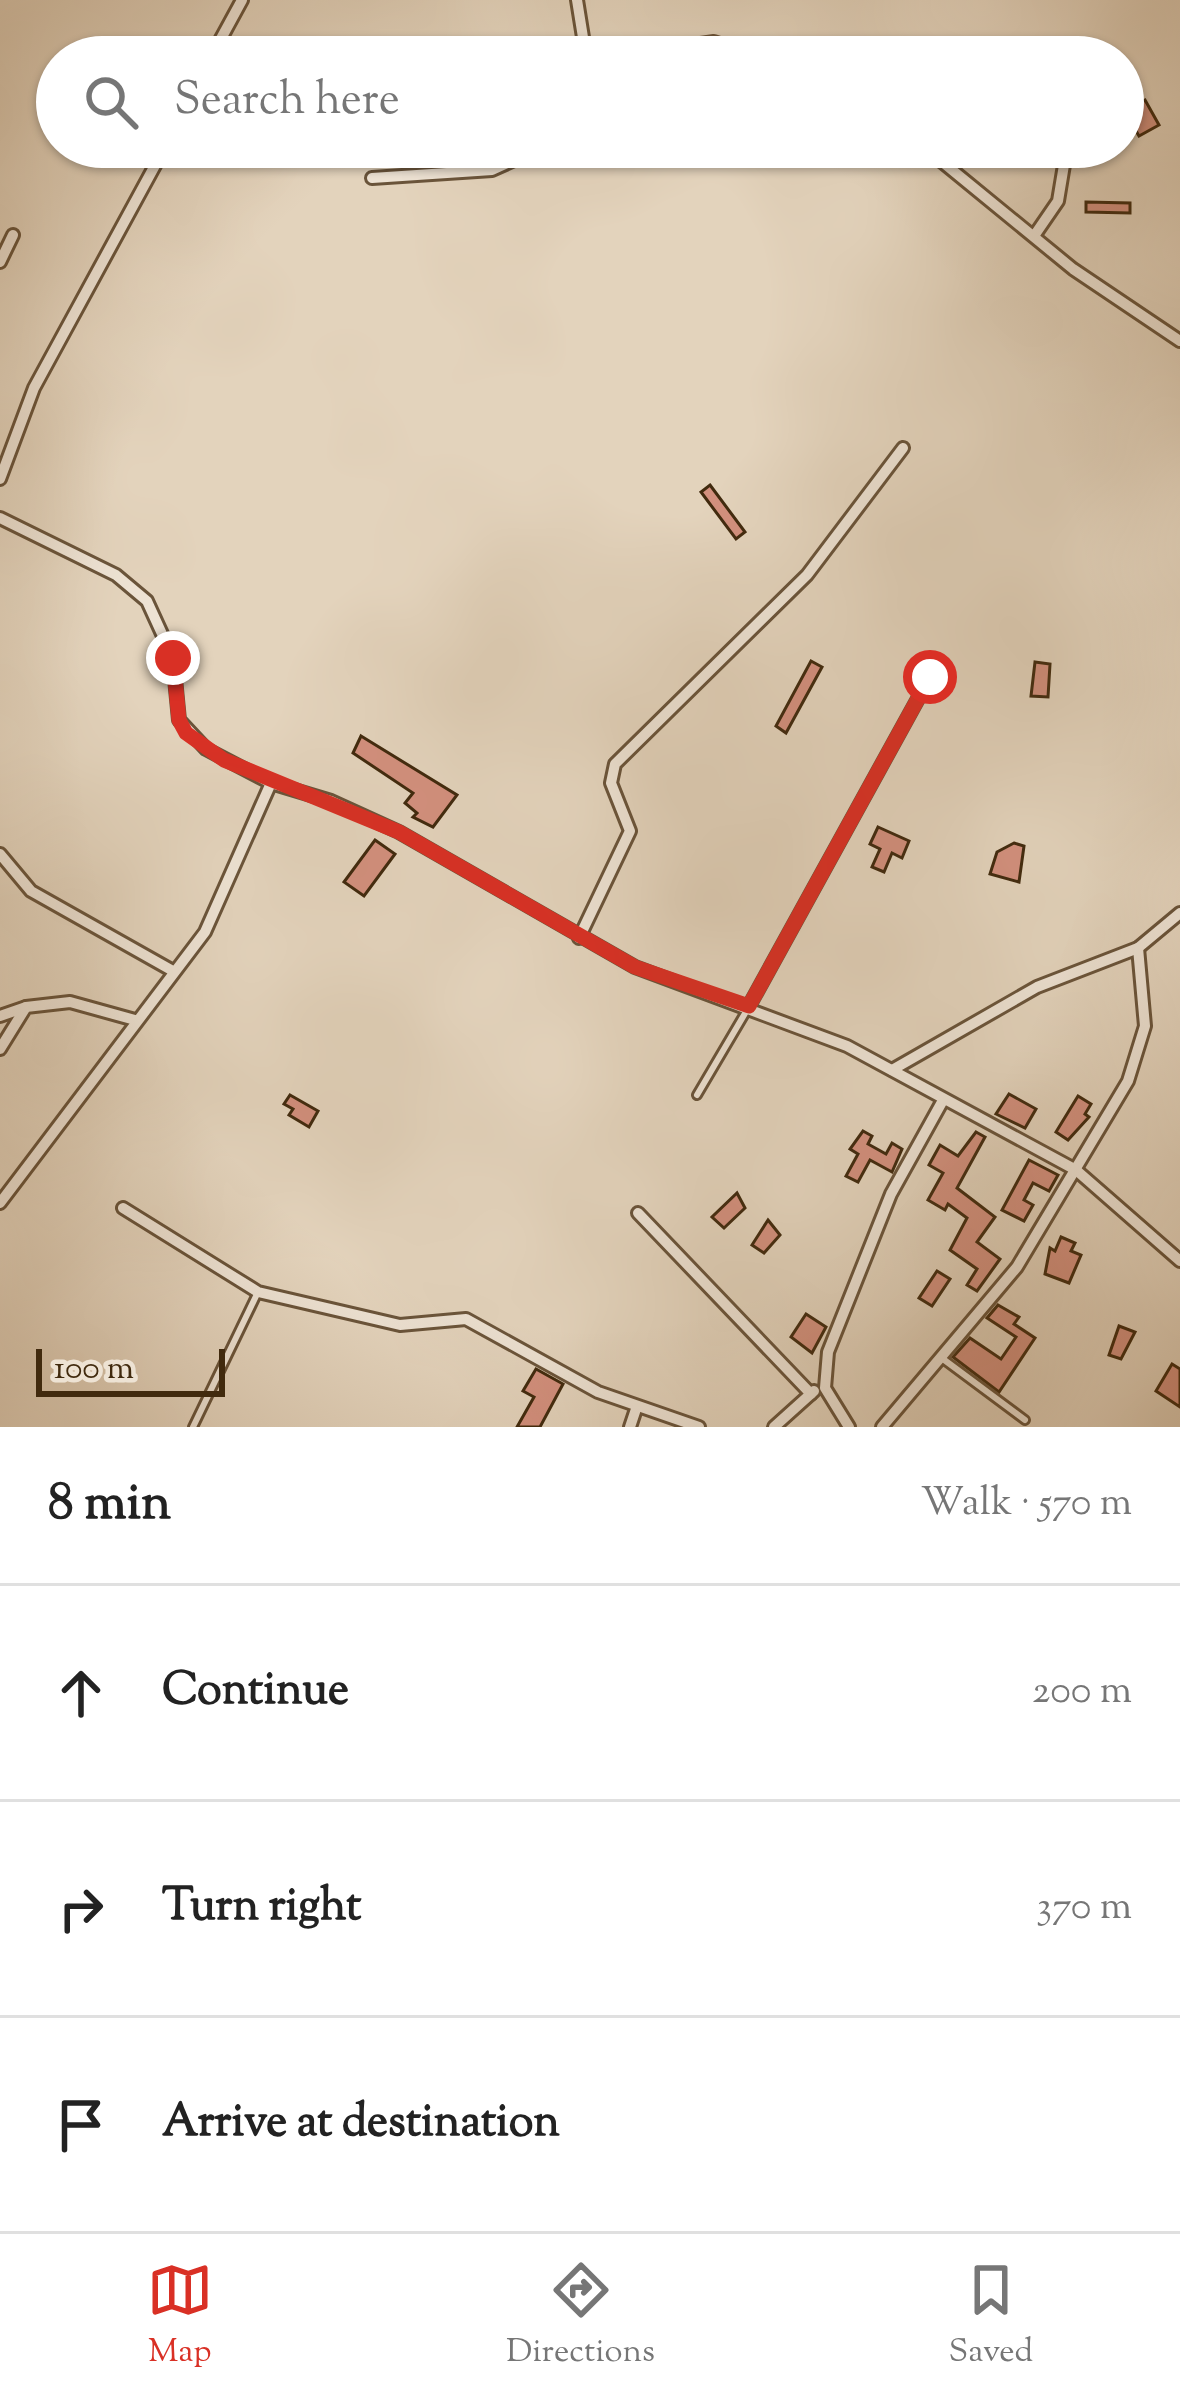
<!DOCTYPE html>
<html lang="en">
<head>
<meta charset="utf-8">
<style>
  body { margin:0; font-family:"Sorts Mill Goudy",serif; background:#f6f6f6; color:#222 }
  .scale { position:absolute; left:36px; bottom:30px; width:189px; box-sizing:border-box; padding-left:12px; border:6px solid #412a0e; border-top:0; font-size:33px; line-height:42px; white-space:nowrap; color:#412a0e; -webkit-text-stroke:9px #ede2d3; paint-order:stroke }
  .stop { position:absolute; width:36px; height:36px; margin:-27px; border:9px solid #d93025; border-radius:50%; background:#fff }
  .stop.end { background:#d93025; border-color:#fff; box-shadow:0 3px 12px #0008 }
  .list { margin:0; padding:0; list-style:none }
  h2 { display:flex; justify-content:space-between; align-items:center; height:156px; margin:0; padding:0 48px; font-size:51px }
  h2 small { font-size:39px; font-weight:400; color:#767676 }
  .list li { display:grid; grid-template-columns:78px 1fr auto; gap:36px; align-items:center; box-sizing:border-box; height:216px; padding:0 48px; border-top:3px solid #e0e0e0 }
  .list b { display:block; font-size:45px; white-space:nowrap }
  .list em { font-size:39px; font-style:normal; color:#767676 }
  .icon { flex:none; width:66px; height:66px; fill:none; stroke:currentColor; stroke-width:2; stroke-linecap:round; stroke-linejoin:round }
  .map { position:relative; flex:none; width:1180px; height:1427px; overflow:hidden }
  .search { position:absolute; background:#fff; box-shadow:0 3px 9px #0004; left:36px; right:36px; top:36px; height:132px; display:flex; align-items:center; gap:30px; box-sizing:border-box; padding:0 42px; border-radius:66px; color:#767676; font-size:45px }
  .sheet { height:804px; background:#fff }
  nav { display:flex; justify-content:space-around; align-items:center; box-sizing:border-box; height:168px; border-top:3px solid #e0e0e0; background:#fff; font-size:33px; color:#767676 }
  nav a { display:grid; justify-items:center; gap:6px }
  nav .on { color:#d93025 }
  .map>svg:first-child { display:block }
  .building { fill:#d3907e; stroke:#412a0e; stroke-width:3 }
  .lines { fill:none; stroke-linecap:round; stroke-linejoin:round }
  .lane-casing { stroke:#6a543a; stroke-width:12 }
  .street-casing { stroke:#6a543a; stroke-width:16 }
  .lane { stroke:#ede2d3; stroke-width:6 }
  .street { stroke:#ede2d3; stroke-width:10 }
  .route { stroke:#d93025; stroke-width:15 }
</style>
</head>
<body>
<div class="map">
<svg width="1180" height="1427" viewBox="0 0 1180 1427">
  <rect width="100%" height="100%" fill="#e3d3bc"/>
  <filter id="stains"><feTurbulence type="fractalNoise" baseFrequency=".00167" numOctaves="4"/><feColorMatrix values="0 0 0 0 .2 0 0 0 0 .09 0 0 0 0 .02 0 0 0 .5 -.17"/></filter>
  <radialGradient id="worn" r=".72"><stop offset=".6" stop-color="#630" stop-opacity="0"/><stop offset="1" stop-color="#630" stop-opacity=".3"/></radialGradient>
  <!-- building -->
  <g class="building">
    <path d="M 1145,100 L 1159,125 L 1139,136 L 1125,112 Z"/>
    <path d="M 1086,202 L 1130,203 L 1130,213 L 1086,212 Z"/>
    <path d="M 710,485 L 745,532 L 736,539 L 701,492 Z"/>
    <path d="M 811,661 L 822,667 L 786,733 L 776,726 Z"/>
    <path d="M 1035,662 L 1050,664 L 1048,697 L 1031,696 Z"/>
    <path d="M 361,736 L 457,795 L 433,827 L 413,817 L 417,813 L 405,803 L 413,793 L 353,753 Z"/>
    <path d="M 878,827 L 909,841 L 902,858 L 892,853 L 884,872 L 872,867 L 880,849 L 870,844 Z"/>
    <path d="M 375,840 L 395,854 L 364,896 L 344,882 Z"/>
    <path d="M 1014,843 L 1024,846 L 1019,882 L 990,874 L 997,852 Z"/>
    <path d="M 1009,1094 L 1036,1109 L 1025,1128 L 996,1114 Z"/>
    <path d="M 290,1095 L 318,1111 L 309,1127 L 289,1115 L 293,1109 L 284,1104 Z"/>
    <path d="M 1078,1096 L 1091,1104 L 1085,1114 L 1089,1117 L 1068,1140 L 1056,1132 Z"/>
    <path d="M 863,1131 L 872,1136 L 868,1144 L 886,1154 L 892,1143 L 902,1149 L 892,1172 L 870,1160 L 858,1182 L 846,1176 L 858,1154 L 850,1149 Z"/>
    <path d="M 976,1132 L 985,1137 L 957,1188 L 995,1217 L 977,1242 L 1000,1259 L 977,1291 L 967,1285 L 977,1269 L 950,1250 L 967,1218 L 948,1204 L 945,1210 L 928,1200 L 943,1173 L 929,1165 L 940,1145 L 958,1156 Z"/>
    <path d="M 1029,1160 L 1058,1175 L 1049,1191 L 1033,1183 L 1024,1200 L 1033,1205 L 1024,1221 L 1002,1210 Z"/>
    <path d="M 737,1193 L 745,1208 L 724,1228 L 712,1217 Z"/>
    <path d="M 768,1220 L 780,1235 L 764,1253 L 752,1245 Z"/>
    <path d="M 1061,1237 L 1075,1243 L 1071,1251 L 1081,1255 L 1069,1283 L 1045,1274 L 1050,1248 L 1055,1251 Z"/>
    <path d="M 937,1271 L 950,1279 L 932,1306 L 919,1298 Z"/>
    <path d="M 998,1305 L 1019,1317 L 1014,1324 L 1035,1338 L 999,1392 L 953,1357 L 970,1338 L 1001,1359 L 1016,1337 L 987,1318 Z"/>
    <path d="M 806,1314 L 826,1327 L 812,1353 L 791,1337 Z"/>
    <path d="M 1119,1326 L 1135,1332 L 1121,1359 L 1109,1355 Z"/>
    <path d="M 1172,1364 L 1180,1369 L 1180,1407 L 1156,1391 Z"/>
    <path d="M 536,1369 L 563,1384 L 540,1427 L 517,1427 L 534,1397 L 523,1391 Z"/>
  </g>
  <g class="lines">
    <defs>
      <g id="lane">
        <path d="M 697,1095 L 747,1010"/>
        <path d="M 943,1359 L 1025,1420"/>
        <path d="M 193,1427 L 258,1292"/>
      </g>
      <g id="street">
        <path d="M 577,0 L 586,56"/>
        <path d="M 586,51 L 653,51 L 714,42 L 760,57"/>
        <path d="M 211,57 L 242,0"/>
        <path d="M 924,147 L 1073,269 L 1180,341"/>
        <path d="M 372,178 L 492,170 L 543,147"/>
        <path d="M 1034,236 L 1058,201 L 1067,147"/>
        <path d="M 0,262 L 13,235"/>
        <path d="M 0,479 L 34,388 L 165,147"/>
        <path d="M 0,518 L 116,575 L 147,601 L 173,658 L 179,720 L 206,749 L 271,783 L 331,801 L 399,832 L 635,967 L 847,1046 L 1076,1170 L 1180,1261"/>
        <path d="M 0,854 L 31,891 L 173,971"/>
        <path d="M 579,938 L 630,831 L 611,783 L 615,764 L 807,575 L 903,448"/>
        <path d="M 749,1006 L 930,677"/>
        <path d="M 0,1016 L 26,1007"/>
        <path d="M 0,1049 L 26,1007 L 70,1002 L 135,1020"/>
        <path d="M 892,1070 L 1037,987 L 1138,948 L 1180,913"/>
        <path d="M 0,1203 L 205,932 L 271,783"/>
        <path d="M 123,1208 L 258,1292 L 400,1325 L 466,1319 L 598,1392 L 699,1427"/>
        <path d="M 638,1213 L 811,1394"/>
        <path d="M 630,1427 L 636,1409"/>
        <path d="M 774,1427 L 814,1391"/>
        <path d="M 849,1427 L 825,1388 L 828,1352 L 891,1194 L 942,1102"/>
        <path d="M 882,1427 L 1017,1267 L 1128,1081 L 1145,1026 L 1138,948"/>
      </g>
    </defs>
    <!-- lane casing -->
    <use href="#lane" class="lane-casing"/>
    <!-- street casing -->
    <use href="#street" class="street-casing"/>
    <!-- lane -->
    <use href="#lane" class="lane"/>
    <!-- street -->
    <use href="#street" class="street"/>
  </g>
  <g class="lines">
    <!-- route -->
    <path class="route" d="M 173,658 L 179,720 L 186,733 L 224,760 L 399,832 L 635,967 L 749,1006 L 930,677"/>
  </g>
  <rect width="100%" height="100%" filter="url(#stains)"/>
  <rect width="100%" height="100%" fill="url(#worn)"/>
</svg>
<div class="scale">100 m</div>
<div class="stop" style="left:930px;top:677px"></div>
<div class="stop end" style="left:173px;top:658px"></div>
<div class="search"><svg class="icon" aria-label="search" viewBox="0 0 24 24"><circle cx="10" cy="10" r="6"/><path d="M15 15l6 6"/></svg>Search here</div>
</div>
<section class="sheet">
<h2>8 min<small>Walk · 570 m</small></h2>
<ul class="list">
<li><svg class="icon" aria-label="ahead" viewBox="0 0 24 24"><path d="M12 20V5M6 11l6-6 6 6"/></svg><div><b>Continue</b></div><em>200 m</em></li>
<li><svg class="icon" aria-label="right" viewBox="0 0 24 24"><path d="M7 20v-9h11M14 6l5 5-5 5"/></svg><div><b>Turn right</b></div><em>370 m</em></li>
<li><svg class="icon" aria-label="arrive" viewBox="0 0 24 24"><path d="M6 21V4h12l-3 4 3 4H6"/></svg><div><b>Arrive at destination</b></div></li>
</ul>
</section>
<nav>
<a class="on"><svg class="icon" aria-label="map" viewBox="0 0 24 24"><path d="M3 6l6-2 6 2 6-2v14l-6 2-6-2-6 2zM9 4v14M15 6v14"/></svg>Map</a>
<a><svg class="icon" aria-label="directions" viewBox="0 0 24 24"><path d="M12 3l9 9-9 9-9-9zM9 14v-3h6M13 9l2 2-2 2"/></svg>Directions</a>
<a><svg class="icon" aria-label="saved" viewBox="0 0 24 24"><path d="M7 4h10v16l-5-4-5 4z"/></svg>Saved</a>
</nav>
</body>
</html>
